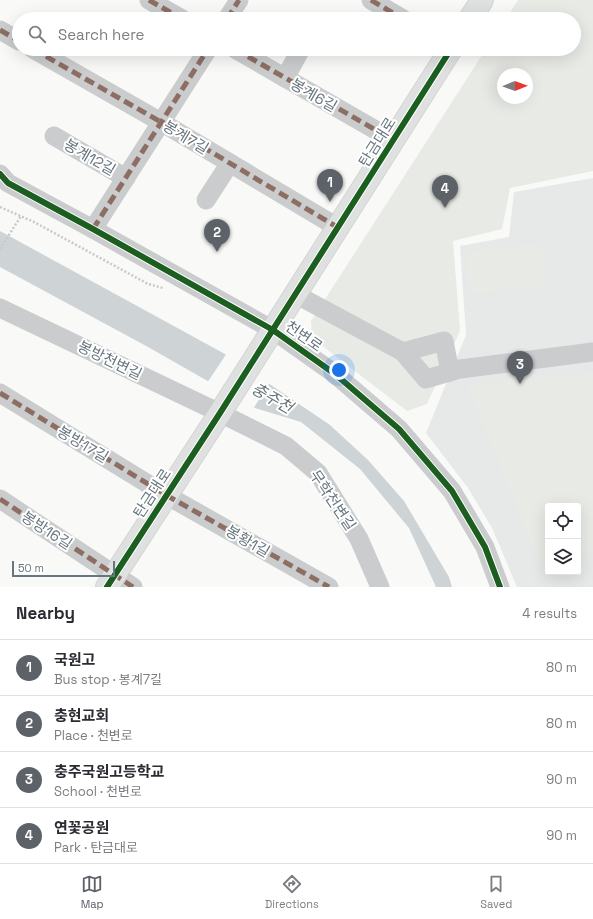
<!DOCTYPE html>
<html lang="en">
<head>
<meta charset="utf-8">
<style>
  body { margin:0; font-family:"Space Grotesk","Noto Sans KR",sans-serif; background:#f7f7f7; color:#2b2b33 }
  .controls { position:absolute; right:12px; bottom:12px; display:grid; overflow:hidden; border-radius:4px; box-shadow:0 4px 16px #0002 }
  .controls button { width:36px; height:36px; display:grid; place-items:center; padding:0; border:0; border-bottom:1px solid #e1e1e2; background:#fff; color:#2b2b33; font:20px sans-serif }
  .compass { position:absolute; left:497px; top:68px; width:36px; height:36px; border-radius:50%; background:#fff; box-shadow:0 4px 16px #0002; rotate:89deg }
  .scale { position:absolute; left:12px; bottom:10px; width:103px; box-sizing:border-box; padding-left:4px; border:2px solid #68767f; border-top:0; font-size:11px; line-height:14px; white-space:nowrap; color:#68767f; -webkit-text-stroke:3px #fff; paint-order:stroke }
  .you { position:absolute; left:339px; top:370px; width:14px; height:14px; margin:-10px; border:3px solid #fff; border-radius:50%; background:#1a73e8; box-shadow:0 0 0 6px #1a73e833 }
  .badge { display:grid; place-items:center; width:26px; height:26px; border-radius:50%; background:#5d6168; color:#fff; font-size:13px; font-weight:700 }
  .pin { position:absolute; translate:-50% -33px; filter:drop-shadow(0 1px 2px #0008) }
  .pin::after { content:''; position:absolute; top:21px; width:14px; height:12px; background:inherit; clip-path:polygon(0 0,100% 0,50% 100%) }
  .list { margin:0; padding:0; list-style:none }
  h2 { display:flex; justify-content:space-between; align-items:center; height:52px; margin:0; padding:0 16px; font-size:17px }
  h2 small { font-size:13px; font-weight:400; color:#7c7c81 }
  .list li { display:grid; grid-template-columns:26px 1fr auto; gap:12px; align-items:center; box-sizing:border-box; height:56px; padding:0 16px; border-top:1px solid #e1e1e2 }
  .list b { display:block; font-size:15px; white-space:nowrap }
  .list p { margin:0; font-size:13px; white-space:nowrap; color:#7c7c81 }
  .list em { font-size:13px; font-style:normal; color:#7c7c81 }
  .icon { flex:none; width:22px; height:22px; fill:none; stroke:currentColor; stroke-width:2; stroke-linecap:round; stroke-linejoin:round }
  .map { position:relative; flex:none; width:593px; height:587px; overflow:hidden }
  .search { position:absolute; background:#fff; box-shadow:0 4px 16px #0002; left:12px; right:12px; top:12px; height:44px; display:flex; align-items:center; gap:10px; box-sizing:border-box; padding:0 14px; border-radius:22px; color:#7c7c81; font-size:15px }
  .sheet { height:276px; background:#fff }
  nav { display:flex; justify-content:space-around; align-items:center; box-sizing:border-box; height:56px; border-top:1px solid #e1e1e2; background:#fff; font-size:11px; color:#7c7c81 }
  nav a { display:grid; justify-items:center; gap:2px }
  nav .on { color:#5d6168 }
  .map>svg:first-child { display:block }
  .built { fill:#e7e9e8; fill-rule:evenodd }
  .green { fill:#e8eae6; fill-rule:evenodd }
  .water { fill:#ced4d6 }
  .pier { fill:#f9f9f8 }
  .lines { fill:none; stroke-linecap:round; stroke-linejoin:round }
  .major-casing { stroke:#d4d5d5; stroke-width:24 }
  .path { stroke:#c9c9ca; stroke-width:2.5; stroke-dasharray:2 2; stroke-linecap:butt }
  .minor { stroke:#cacccd; stroke-width:19 }
  .major { stroke:#dfe0e0; stroke-width:22 }
  .quiet { stroke:#8d6e63; stroke-width:5; stroke-dasharray:10 5; stroke-linecap:butt }
  .cycleway-casing { stroke:#fff; stroke-width:8 }
  .cycleway { stroke:#1b5e20; stroke-width:6 }
  .labels { text-anchor:middle; dominant-baseline:central; stroke-width:4; stroke-linejoin:round; paint-order:stroke }
  .street-label { font-size:15px; fill:#68767f; stroke:#fff }
  .water-label { font-size:16px; font-style:italic; fill:#637378; stroke:#fff }
</style>
</head>
<body>
<div class="map">
<svg width="593" height="587" viewBox="0 0 593 587">
  <rect width="100%" height="100%" fill="#f9f9f8"/>
  <!-- built -->
  <path class="built" d="M 593,178 L 593,587 L 517,587 L 492,528 L 468,488 L 426,433 L 466,335 L 460,246 L 509,237 L 514,192 ZM 548,506 L 578,506 L 578,572 L 548,572 Z"/>
  <!-- green -->
  <g class="green">
    <path d="M 518,0 L 593,0 L 593,171 L 510,188 L 502,229 L 453,241 L 460,331 L 427,404 L 407,411 L 312,338 L 311,321 L 486,49 L 574,49 L 574,19 L 506,19 ZM 503,74 L 527,74 L 527,98 L 503,98 Z"/>
    <path d="M 542,243 L 547,285 L 470,294 L 465,252 Z"/>
    <path d="M 593,373 L 593,554 L 578,556 L 578,506 L 548,506 L 548,559 L 538,561 L 489,436 L 466,385 Z"/>
  </g>
  <!-- water -->
  <path class="water" d="M 0,231 L 225,354 L 330,425 L 368,460 L 404,501 L 449,577 L 452,587 L 436,587 L 409,528 L 360,469 L 301,422 L 255,408 L 148,347 L 0,267 Z"/>
  <!-- pier -->
  <path class="pier" d="M 227,353 L 270,382 L 253,409 L 207,383 Z"/>
  <g class="lines">
    <defs>
      <g id="major">
        <path d="M 470,19 L 482,0"/>
        <path d="M 107,587 L 220,413 L 451,49"/>
      </g>
    </defs>
    <!-- major casing -->
    <use href="#major" class="major-casing"/>
    <!-- path -->
    <g class="path">
      <path d="M 0,207 L 34,222 L 148,284 L 163,288"/>
      <path d="M 0,249 L 21,216"/>
    </g>
    <!-- minor -->
    <g class="minor">
      <path d="M 149,0 L 182,19"/>
      <path d="M 371,0 L 403,19"/>
      <path d="M 227,19 L 239,0"/>
      <path d="M 0,30 L 19,41"/>
      <path d="M 33,49 L 161,122 L 337,227"/>
      <path d="M 235,49 L 393,140"/>
      <path d="M 285,78 L 301,49"/>
      <path d="M 54,136 L 126,178"/>
      <path d="M 0,174 L 8,183 L 93,229 L 273,330 L 335,374 L 399,429 L 452,491 L 485,547 L 500,587"/>
      <path d="M 206,200 L 230,163"/>
      <path d="M 93,229 L 208,49"/>
      <path d="M 295,294 L 403,352 L 444,341 L 450,372 L 460,369 L 593,352"/>
      <path d="M 0,308 L 220,413 L 286,446 L 318,473 L 359,539 L 380,587"/>
      <path d="M 403,352 L 426,379 L 450,372"/>
      <path d="M 0,393 L 166,495 L 329,587"/>
      <path d="M 0,499 L 133,587"/>
    </g>
    <!-- major -->
    <use href="#major" class="major"/>
    <!-- quiet -->
    <g class="quiet">
      <path d="M 149,0 L 182,19"/>
      <path d="M 371,0 L 403,19"/>
      <path d="M 227,19 L 239,0"/>
      <path d="M 0,30 L 19,41"/>
      <path d="M 33,49 L 161,122 L 337,227"/>
      <path d="M 235,49 L 393,140"/>
      <path d="M 93,229 L 208,49"/>
      <path d="M 0,393 L 166,495 L 329,587"/>
      <path d="M 0,499 L 133,587"/>
    </g>
    <defs>
      <g id="cycleway">
        <path d="M 0,174 L 8,183 L 93,229 L 273,330 L 335,374 L 399,429 L 452,491 L 485,547 L 500,587"/>
        <path d="M 107,587 L 220,413 L 451,49"/>
      </g>
    </defs>
    <!-- cycleway casing -->
    <use href="#cycleway" class="cycleway-casing"/>
    <!-- cycleway -->
    <use href="#cycleway" class="cycleway"/>
  </g>
  <g class="labels">
    <!-- street labels -->
    <g class="street-label">
      <text transform="translate(314 95) rotate(30)">봉계6길</text>
      <text transform="translate(186 137) rotate(31)">봉계7길</text>
      <text transform="translate(377 142) rotate(-58)">탄금대로</text>
      <text transform="translate(90 157) rotate(30)">봉계12길</text>
      <text transform="translate(304 336) rotate(35)">천변로</text>
      <text transform="translate(110 360) rotate(26)">봉방천변길</text>
      <text transform="translate(83 444) rotate(31)">봉방17길</text>
      <text transform="translate(152 493) rotate(-57)">탄금대로</text>
      <text transform="translate(333 500) rotate(56)">무학천변길</text>
      <text transform="translate(47 530) rotate(33)">봉방16길</text>
      <text transform="translate(248 541) rotate(30)">봉황1길</text>
    </g>
    <!-- water labels -->
    <g class="water-label">
      <text transform="translate(272 398) rotate(30)">충주천</text>
    </g>
  </g>
</svg>
<div class="controls">
<button><svg class="icon" aria-label="locate" viewBox="0 0 24 24"><circle cx="12" cy="12" r="6"/><path d="M12 2v4M12 18v4M2 12h4M18 12h4"/></svg></button>
<button><svg class="icon" aria-label="layers" viewBox="0 0 24 24"><path d="M12 4l9 5-9 5-9-5zM3 14l9 5 9-5"/></svg></button>
</div>
<svg class="compass" viewBox="-18 -18 36 36"><path d="M0-13l5 13h-10z" fill="#e53935"/><path d="M0 13l5-13h-10z" fill="#7c7c81"/></svg>
<div class="scale">50 m</div>
<div class="you"></div>
<div class="pin badge" style="left:330px;top:202px">1</div>
<div class="pin badge" style="left:217px;top:252px">2</div>
<div class="pin badge" style="left:520px;top:384px">3</div>
<div class="pin badge" style="left:445px;top:208px">4</div>
<div class="search"><svg class="icon" aria-label="search" viewBox="0 0 24 24"><circle cx="10" cy="10" r="6"/><path d="M15 15l6 6"/></svg>Search here</div>
</div>
<section class="sheet">
<h2>Nearby<small>4 results</small></h2>
<ul class="list">
<li><span class="badge">1</span><div><b>국원고</b><p>Bus stop · 봉계7길</p></div><em>80 m</em></li>
<li><span class="badge">2</span><div><b>충현교회</b><p>Place · 천변로</p></div><em>80 m</em></li>
<li><span class="badge">3</span><div><b>충주국원고등학교</b><p>School · 천변로</p></div><em>90 m</em></li>
<li><span class="badge">4</span><div><b>연꽃공원</b><p>Park · 탄금대로</p></div><em>90 m</em></li>
</ul>
</section>
<nav>
<a class="on"><svg class="icon" aria-label="map" viewBox="0 0 24 24"><path d="M3 6l6-2 6 2 6-2v14l-6 2-6-2-6 2zM9 4v14M15 6v14"/></svg>Map</a>
<a><svg class="icon" aria-label="directions" viewBox="0 0 24 24"><path d="M12 3l9 9-9 9-9-9zM9 14v-3h6M13 9l2 2-2 2"/></svg>Directions</a>
<a><svg class="icon" aria-label="saved" viewBox="0 0 24 24"><path d="M7 4h10v16l-5-4-5 4z"/></svg>Saved</a>
</nav>
</body>
</html>
